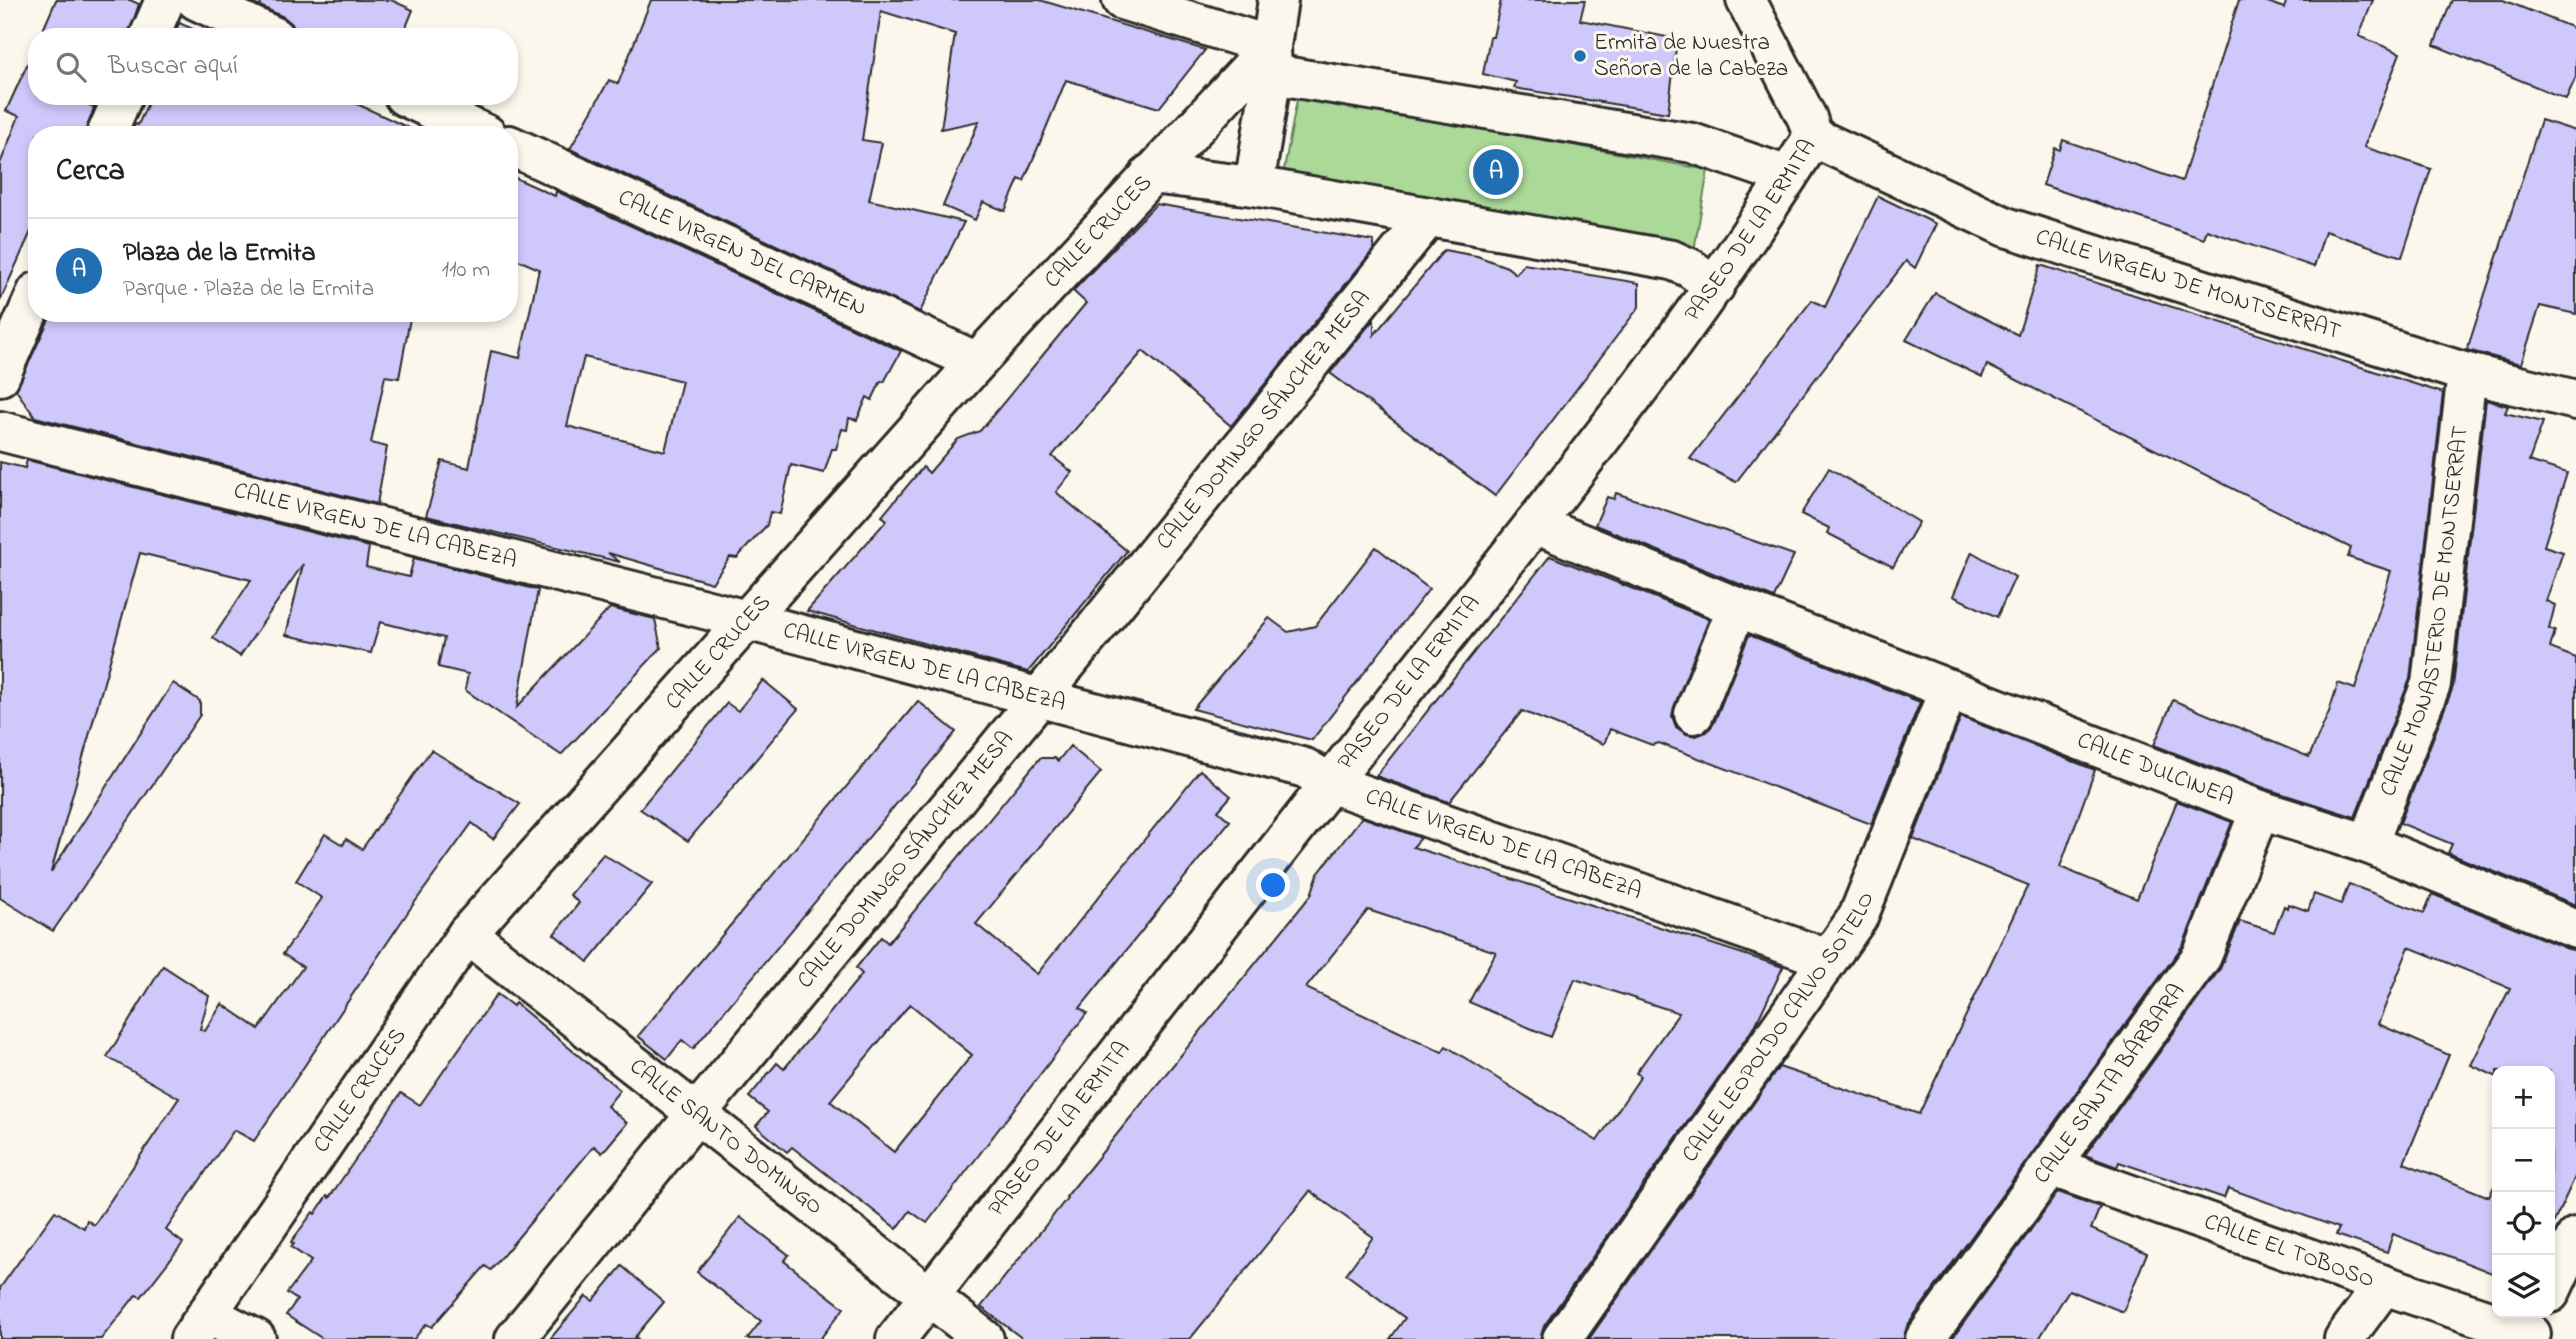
<!DOCTYPE html>
<html lang="es">
<head>
<meta charset="utf-8">
<style>
  body { margin:0; font-family:"Indie Flower",sans-serif; background:#f2f2f2; color:#222 }
  .controls { position:absolute; right:21px; bottom:21px; display:grid; overflow:hidden; border-radius:14px; box-shadow:0 4px 10px #0003 }
  .controls button { width:63px; height:63px; display:grid; place-items:center; padding:0; border:0; border-bottom:2px solid #e0e0e0; background:#fff; color:#222; font:35px sans-serif }
  .you { position:absolute; left:1274px; top:886px; width:24px; height:24px; margin:-18px; border:5px solid #fff; border-radius:50%; background:#1a73e8; box-shadow:0 0 0 10px #1a73e833 }
  .badge { display:grid; place-items:center; width:46px; height:46px; border-radius:50%; background:#1f6fb2; color:#fff; font-size:23px; font-weight:700 }
  .pin { position:absolute; translate:-50% -50%; border:4px solid #fff; box-shadow:0 2px 7px #0006 }
  .list { margin:0; padding:0; list-style:none }
  h2 { display:flex; justify-content:space-between; align-items:center; height:91px; margin:0; padding:0 28px; font-size:30px }
  h2 small { font-size:23px; font-weight:400; color:#767676 }
  .list li { display:grid; grid-template-columns:46px 1fr auto; gap:21px; align-items:center; box-sizing:border-box; height:105px; padding:0 28px; border-top:2px solid #e0e0e0 }
  .list b { display:block; font-size:26px; white-space:nowrap }
  .list p { margin:0; font-size:23px; white-space:nowrap; color:#767676 }
  .list em { font-size:23px; font-style:normal; color:#767676 }
  .icon { flex:none; width:38px; height:38px; fill:none; stroke:currentColor; stroke-width:2; stroke-linecap:round; stroke-linejoin:round }
  .map { position:relative; flex:none; width:2576px; height:1339px; overflow:hidden }
  .search { position:absolute; background:#fff; box-shadow:0 4px 10px #0003; left:28px; top:28px; width:490px; height:77px; display:flex; align-items:center; gap:18px; box-sizing:border-box; padding:0 24px; border-radius:28px; color:#767676; font-size:26px }
  .panel { position:absolute; background:#fff; box-shadow:0 4px 10px #0003; left:28px; top:126px; width:490px; height:196px; border-radius:28px }
  .map>svg:first-child { display:block }
  .green { fill:#abd998; stroke:#6b8262; stroke-width:2 }
  .building { fill:#cfc8fb; stroke:#2b2b2b; stroke-width:2; fill-rule:evenodd }
  .lines { fill:none; stroke-linecap:round; stroke-linejoin:round }
  .minor-casing { stroke:#2b2b2b; stroke-width:44 }
  .minor { stroke:#fbf7ec; stroke-width:38 }
  .poi-dot { fill:#1f6fb2; stroke:#fbf7ec; stroke-width:2.5 }
  .labels { text-anchor:middle; dominant-baseline:central; stroke-width:6; stroke-linejoin:round; paint-order:stroke }
  .poi-label { font-size:23px; fill:#2b2b2b; stroke:#fbf7ec; text-anchor:start }
  .street-label { font-size:23px; fill:#2b2b2b; stroke:#fbf7ec }
</style>
</head>
<body>
<div class="map">
<svg width="2576" height="1339" viewBox="0 0 2576 1339">
  <rect width="100%" height="100%" fill="#fbf7ec"/>
  <filter id="ink" filterUnits="userSpaceOnUse"><feTurbulence type="fractalNoise" baseFrequency=".0143" numOctaves="2"/><feDisplacementMap in="SourceGraphic" scale="14" xChannelSelector="R" yChannelSelector="G"/><feConvolveMatrix kernelMatrix="1 2 1 2 8 2 1 2 1" color-interpolation-filters="sRGB"/></filter>
  <g filter="url(#ink)">
    <!-- green -->
    <path class="green" d="M 1298,94 L 1708,170 L 1694,251 L 1283,175 Z"/>
    <!-- building -->
    <g class="building">
      <path d="M 56,0 L 130,0 L 139,4 L 128,37 L 40,37 Z"/>
      <path d="M 262,0 L 391,0 L 413,10 L 402,37 L 297,37 L 292,24 L 284,17 L 260,6 Z"/>
      <path d="M 651,0 L 1040,0 L 1205,50 L 1159,108 L 1066,80 L 1024,181 L 1019,179 L 1005,211 L 983,202 L 975,220 L 943,206 L 979,121 L 941,129 L 955,34 L 881,11 L 862,140 L 882,143 L 869,200 L 964,222 L 920,312 L 570,149 L 609,80 L 618,84 Z"/>
      <path d="M 1501,0 L 1585,0 L 1580,20 L 1677,39 L 1668,113 L 1514,88 L 1516,82 L 1483,74 L 1490,37 L 1493,37 Z"/>
      <path d="M 2239,0 L 2262,0 L 2284,8 L 2287,0 L 2373,0 L 2359,36 L 2400,53 L 2364,147 L 2431,169 L 2402,257 L 2325,231 L 2314,267 L 2207,230 L 2204,239 L 2043,185 L 2055,148 L 2060,150 L 2063,140 L 2182,181 Z"/>
      <path d="M 2452,0 L 2503,0 L 2576,29 L 2576,77 L 2566,99 L 2434,45 Z"/>
      <path d="M 179,23 L 182,24 L 210,37 L 173,37 Z"/>
      <path d="M 37,43 L 37,96 L 74,96 L 73,99 L 94,107 L 85,135 L 37,135 L 37,218 L 0,301 L 0,164 L 19,116 L 6,111 Z"/>
      <path d="M 151,96 L 340,96 L 424,135 L 130,135 L 135,124 L 138,125 Z"/>
      <path d="M 2541,120 L 2576,131 L 2576,314 L 2540,306 L 2521,364 L 2467,350 Z"/>
      <path d="M 509,175 L 555,196 L 556,191 L 901,351 L 884,382 L 881,381 L 872,400 L 867,397 L 857,420 L 849,418 L 847,430 L 842,429 L 836,449 L 832,449 L 824,473 L 791,465 L 780,514 L 770,512 L 767,525 L 737,558 L 730,557 L 712,583 L 608,553 L 620,562 L 426,516 L 442,461 L 469,468 L 491,351 L 520,358 L 539,269 L 509,256 ZM 584,357 L 682,381 L 665,451 L 567,426 Z"/>
      <path d="M 1878,196 L 1936,224 L 1915,268 L 1906,261 L 1736,482 L 1690,459 L 1812,300 L 1825,307 Z"/>
      <path d="M 1156,204 L 1374,241 L 1374,249 L 1231,426 L 1143,351 L 1052,456 L 1072,472 L 1056,492 L 1127,551 L 1028,672 L 807,611 L 887,520 L 882,516 L 923,467 L 929,473 L 958,439 L 980,431 L 1086,303 L 1073,291 Z"/>
      <path d="M 1444,250 L 1477,256 L 1507,267 L 1516,274 L 1524,264 L 1639,283 L 1639,307 L 1495,496 L 1330,373 L 1374,319 L 1374,335 Z"/>
      <path d="M 2040,265 L 2443,393 L 2410,679 L 2355,817 L 2267,789 L 2154,745 L 2173,700 L 2309,757 L 2329,712 L 2338,683 L 2355,689 L 2391,571 L 2348,557 L 2351,548 L 1987,365 L 1982,377 L 1906,340 L 1935,293 L 2018,335 Z"/>
      <path d="M 52,313 L 411,313 L 399,378 L 385,376 L 371,443 L 387,447 L 377,504 L 35,417 L 16,390 Z"/>
      <path d="M 2486,400 L 2508,406 L 2505,413 L 2543,422 L 2529,461 L 2567,473 L 2544,546 L 2563,552 L 2546,601 L 2555,605 L 2549,629 L 2555,631 L 2550,648 L 2576,658 L 2576,905 L 2448,853 L 2452,844 L 2400,823 L 2453,687 Z"/>
      <path d="M 27,460 L 369,547 L 366,567 L 409,577 L 414,558 L 538,590 L 517,707 L 610,608 L 655,619 L 661,648 L 561,755 L 465,690 L 468,674 L 438,667 L 444,638 L 380,622 L 371,653 L 286,635 L 303,564 L 240,656 L 213,638 L 251,580 L 140,553 L 51,872 L 173,683 L 200,701 L 200,715 L 53,931 L 0,898 L 0,462 L 25,468 Z"/>
      <path d="M 1829,468 L 1919,522 L 1893,567 L 1827,533 L 1829,528 L 1801,514 Z"/>
      <path d="M 1616,493 L 1794,555 L 1774,598 L 1595,525 L 1607,497 L 1614,499 Z"/>
      <path d="M 1376,547 L 1429,589 L 1312,740 L 1193,709 L 1269,618 L 1288,632 L 1315,626 Z"/>
      <path d="M 1972,552 L 2015,577 L 1997,617 L 1953,596 Z"/>
      <path d="M 1550,556 L 1709,619 L 1674,707 L 1672,716 L 1676,727 L 1687,734 L 1696,736 L 1707,732 L 1714,723 L 1749,635 L 1920,702 L 1871,824 L 1659,743 L 1652,745 L 1610,729 L 1604,744 L 1522,711 L 1449,802 L 1376,776 Z"/>
      <path d="M 763,680 L 798,709 L 688,841 L 640,809 L 727,703 L 738,711 Z"/>
      <path d="M 918,701 L 956,732 L 693,1049 L 682,1040 L 667,1059 L 638,1036 Z"/>
      <path d="M 1961,717 L 2095,770 L 2060,867 L 2137,899 L 2177,801 L 2232,822 L 2183,945 L 1907,1326 L 1904,1339 L 1589,1339 L 1779,1067 L 1919,1114 L 2028,885 L 1913,839 Z"/>
      <path d="M 1070,746 L 1101,772 L 976,924 L 1037,974 L 1200,770 L 1231,796 L 1218,811 L 1230,821 L 1080,1008 L 1087,1013 L 927,1223 L 910,1211 L 897,1229 L 792,1147 L 787,1152 L 756,1126 L 768,1112 L 749,1097 L 777,1063 L 784,1069 L 862,974 L 856,968 L 881,937 L 888,943 L 1040,758 L 1055,758 L 1058,761 ZM 910,1004 L 972,1055 L 894,1152 L 830,1101 Z"/>
      <path d="M 431,750 L 520,804 L 493,839 L 472,823 L 410,909 L 254,1141 L 234,1130 L 166,1230 L 183,1243 L 141,1297 L 136,1295 L 101,1339 L 0,1339 L 0,1288 L 55,1211 L 84,1228 L 87,1220 L 94,1225 L 179,1098 L 107,1057 L 163,966 L 209,996 L 200,1029 L 205,1031 L 222,1004 L 259,1029 L 303,967 L 283,954 L 322,898 L 296,881 L 325,834 L 343,845 L 346,839 L 362,849 Z"/>
      <path d="M 1362,817 L 1421,838 L 1413,847 L 1783,967 L 1756,1024 L 1544,1326 L 1540,1339 L 1390,1339 L 1405,1318 L 1346,1274 L 1373,1237 L 1310,1191 L 1190,1339 L 1023,1339 L 981,1307 L 1067,1198 L 1066,1197 L 1311,895 L 1318,874 ZM 1368,910 L 1496,952 L 1469,1002 L 1551,1037 L 1575,979 L 1679,1013 L 1636,1073 L 1641,1076 L 1597,1141 L 1446,1046 L 1442,1052 L 1306,988 Z"/>
      <path d="M 603,854 L 652,884 L 588,962 L 554,934 L 579,903 L 570,895 Z"/>
      <path d="M 2349,884 L 2424,913 L 2432,894 L 2568,949 L 2576,950 L 2576,1175 L 2554,1222 L 2550,1220 L 2550,1071 L 2497,1071 L 2497,1077 L 2471,1065 L 2510,988 L 2409,947 L 2378,1024 L 2449,1055 L 2404,1163 L 2489,1197 L 2497,1180 L 2497,1275 L 2393,1234 L 2387,1252 L 2336,1235 L 2339,1228 L 2228,1188 L 2224,1198 L 2119,1162 L 2117,1167 L 2085,1155 L 2220,969 L 2240,921 L 2274,932 L 2284,906 L 2288,908 L 2289,904 L 2308,911 L 2314,894 L 2341,904 Z"/>
      <path d="M 497,994 L 513,1006 L 515,1003 L 620,1090 L 607,1106 L 627,1123 L 602,1153 L 594,1146 L 491,1270 L 485,1266 L 432,1327 L 426,1324 L 414,1339 L 323,1339 L 286,1315 L 297,1300 L 287,1293 L 311,1261 L 291,1247 L 294,1244 L 291,1242 L 313,1212 L 315,1214 L 327,1196 L 329,1198 L 401,1093 L 420,1105 Z"/>
      <path d="M 2058,1192 L 2100,1207 L 2091,1229 L 2147,1253 L 2123,1312 L 2069,1290 L 2039,1339 L 1952,1339 Z"/>
      <path d="M 740,1217 L 789,1255 L 784,1261 L 844,1308 L 820,1339 L 747,1339 L 761,1321 L 697,1272 Z"/>
      <path d="M 622,1266 L 664,1302 L 635,1337 L 638,1339 L 550,1339 L 586,1296 L 593,1301 Z"/>
    </g>
    <g class="lines">
      <defs>
        <g id="minor">
          <path d="M 196,0 L 275,37"/>
          <path d="M 1122,0 L 1271,46"/>
          <path d="M 149,37 L 165,0"/>
          <path d="M 1272,74 L 1692,143 L 1788,176"/>
          <path d="M 404,96 L 487,135"/>
          <path d="M 106,135 L 123,96"/>
          <path id="s1" d="M 1813,137 L 2006,227 L 2467,373 L 2576,400"/>
          <path id="s2" d="M 509,145 L 977,362"/>
          <path d="M 1150,174 L 1254,186 L 1672,260 L 1690,268 L 1715,286"/>
          <path d="M 1254,186 L 1272,74 L 1271,46 L 1278,0"/>
          <path d="M 0,376 L 37,292"/>
          <path id="s3" d="M 0,431 L 716,612 L 1305,768 L 1330,783 L 1828,959"/>
          <path id="s4" d="M 1534,524 L 1737,607 L 2260,810 L 2368,844 L 2576,929"/>
          <path d="M 1694,714 L 1737,607"/>
          <path id="s5" d="M 2368,844 L 2431,684 L 2467,373"/>
          <path id="s6" d="M 467,934 L 984,1339"/>
          <path id="s7" d="M 2050,1166 L 2384,1285 L 2531,1334"/>
          <path d="M 2550,1293 L 2576,1237"/>
          <path d="M 207,1314 L 256,1339"/>
          <path id="s8" d="M 190,1339 L 467,934 L 977,362 L 1271,46"/>
          <path id="s9" d="M 515,1339 L 697,1113 L 1039,698 L 1428,217"/>
          <path id="s10" d="M 896,1339 C 1067,1119 1239,899 1411,680 C 1550,504 1694,328 1813,137 L 1807,118 L 1746,0"/>
          <path id="s11" d="M 1562,1339 L 1858,917 L 1949,689"/>
          <path id="s12" d="M 1925,1339 L 2202,956 L 2260,810"/>
          <path d="M 2344,1339 L 2384,1285"/>
        </g>
      </defs>
      <!-- minor casing -->
      <use href="#minor" class="minor-casing"/>
      <!-- minor -->
      <use href="#minor" class="minor"/>
    </g>
  </g>
  <!-- markers -->
  <circle class="poi-dot" cx="1580" cy="56" r="7"/>
  <g class="labels">
    <!-- poi labels -->
    <g class="poi-label">
      <text x="1594" y="43">Ermita de Nuestra<tspan x="1594" dy="26">Señora de la Cabeza</tspan></text>
    </g>
    <!-- street labels -->
    <g class="street-label">
      <text stroke="none"><textPath href="#s10" startOffset="1400">PASEO DE LA ERMITA</textPath></text>
      <text stroke="none"><textPath href="#s8" startOffset="1435">CALLE CRUCES</textPath></text>
      <text stroke="none"><textPath href="#s2" startOffset="257">CALLE VIRGEN DEL CARMEN</textPath></text>
      <text stroke="none"><textPath href="#s1" startOffset="404">CALLE VIRGEN DE MONTSERRAT</textPath></text>
      <text stroke="none"><textPath href="#s9" startOffset="1185">CALLE DOMINGO SÁNCHEZ MESA</textPath></text>
      <text stroke="none"><textPath href="#s3" startOffset="387">CALLE VIRGEN DE LA CABEZA</textPath></text>
      <text stroke="none"><textPath href="#s5" startOffset="242">CALLE MONASTERIO DE MONTSERRAT</textPath></text>
      <text stroke="none"><textPath href="#s8" startOffset="868">CALLE CRUCES</textPath></text>
      <text stroke="none"><textPath href="#s3" startOffset="954">CALLE VIRGEN DE LA CABEZA</textPath></text>
      <text stroke="none"><textPath href="#s10" startOffset="833">PASEO DE LA ERMITA</textPath></text>
      <text stroke="none"><textPath href="#s4" startOffset="668">CALLE DULCINEA</textPath></text>
      <text stroke="none"><textPath href="#s3" startOffset="1561">CALLE VIRGEN DE LA CABEZA</textPath></text>
      <text stroke="none"><textPath href="#s9" startOffset="618">CALLE DOMINGO SÁNCHEZ MESA</textPath></text>
      <text stroke="none"><textPath href="#s11" startOffset="380">CALLE LEOPOLDO CALVO SOTELO</textPath></text>
      <text stroke="none"><textPath href="#s12" startOffset="315">CALLE SANTA BÁRBARA</textPath></text>
      <text stroke="none"><textPath href="#s8" startOffset="301">CALLE CRUCES</textPath></text>
      <text stroke="none"><textPath href="#s10" startOffset="266">PASEO DE LA ERMITA</textPath></text>
      <text stroke="none"><textPath href="#s6" startOffset="329">CALLE SANTO DOMINGO</textPath></text>
      <text stroke="none"><textPath href="#s7" startOffset="254">CALLE EL TOBOSO</textPath></text>
    </g>
  </g>
</svg>
<div class="controls">
<button>+</button>
<button>−</button>
<button><svg class="icon" aria-label="locate" viewBox="0 0 24 24"><circle cx="12" cy="12" r="6"/><path d="M12 2v4M12 18v4M2 12h4M18 12h4"/></svg></button>
<button><svg class="icon" aria-label="layers" viewBox="0 0 24 24"><path d="M12 4l9 5-9 5-9-5zM3 14l9 5 9-5"/></svg></button>
</div>
<div class="you"></div>
<div class="pin badge" style="left:1496px;top:172px">A</div>
<div class="search"><svg class="icon" aria-label="search" viewBox="0 0 24 24"><circle cx="10" cy="10" r="6"/><path d="M15 15l6 6"/></svg>Buscar aquí</div>
<section class="panel">
<h2>Cerca<small></small></h2>
<ul class="list">
<li><span class="badge">A</span><div><b>Plaza de la Ermita</b><p>Parque · Plaza de la Ermita</p></div><em>110 m</em></li>
</ul>
</section>
</div>
</body>
</html>
